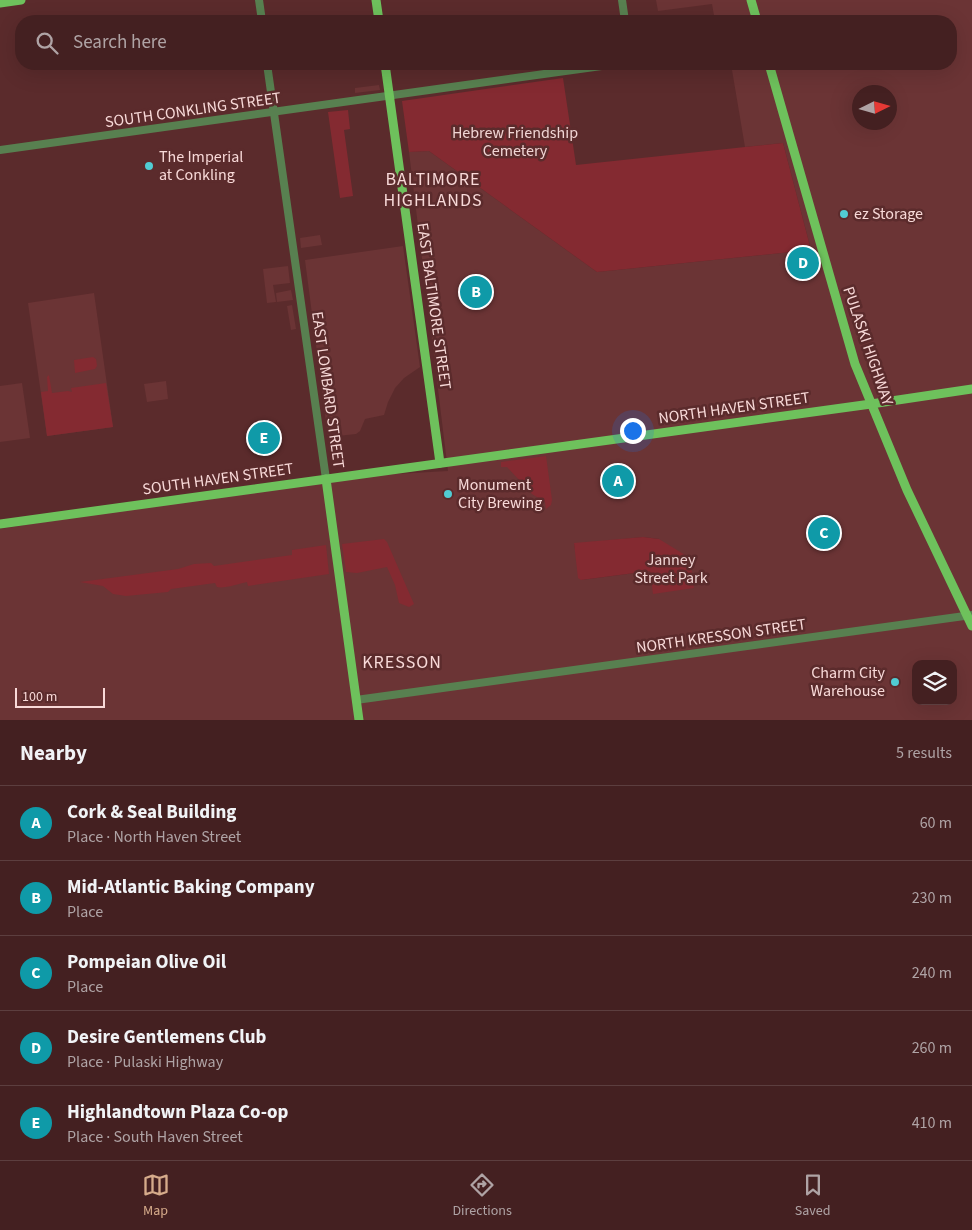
<!DOCTYPE html>
<html lang="en">
<head>
<meta charset="utf-8">
<style>
  body { margin:0; font-family:"Source Sans 3",sans-serif; background:#4e2d2e; color:#f1f3f6 }
  .controls { position:absolute; right:15px; bottom:15px; display:grid; overflow:hidden; border-radius:10px; box-shadow:0 5px 20px #0002 }
  .controls button { width:45px; height:45px; display:grid; place-items:center; padding:0; border:0; border-bottom:1px solid #5c3e3f; background:#442021; color:#f1f3f6; font:25px sans-serif }
  .compass { position:absolute; left:852px; top:85px; width:45px; height:45px; border-radius:50%; background:#442021; box-shadow:0 5px 20px #0002; rotate:85deg }
  .scale { position:absolute; left:15px; bottom:12px; width:90px; box-sizing:border-box; padding-left:5px; border:2px solid #f8d9d8; border-top:0; font-size:14px; line-height:18px; white-space:nowrap; color:#f8d9d8; -webkit-text-stroke:4px #5b2b2c; paint-order:stroke }
  .you { position:absolute; left:632px; top:430px; width:18px; height:18px; margin:-12px; border:4px solid #fff; border-radius:50%; background:#1a73e8; box-shadow:0 0 0 8px #1a73e833 }
  .badge { display:grid; place-items:center; width:32px; height:32px; border-radius:50%; background:#d6ab8b; color:#fff; font-size:16px; font-weight:700 }
  .pin { position:absolute; translate:-50% -50%; border:2px solid #fff; box-shadow:0 1px 5px #0006 }
  .list { margin:0; padding:0; list-style:none }
  h2 { display:flex; justify-content:space-between; align-items:center; height:65px; margin:0; padding:0 20px; font-size:21px }
  h2 small { font-size:16px; font-weight:400; color:#afa3a5 }
  .list li { display:grid; grid-template-columns:32px 1fr auto; gap:15px; align-items:center; box-sizing:border-box; height:75px; padding:0 20px; border-top:1px solid #5c3e3f }
  .list b { display:block; font-size:19px; white-space:nowrap }
  .list p { margin:0; font-size:16px; white-space:nowrap; color:#afa3a5 }
  .list em { font-size:16px; font-style:normal; color:#afa3a5 }
  .icon { flex:none; width:28px; height:28px; fill:none; stroke:currentColor; stroke-width:2; stroke-linecap:round; stroke-linejoin:round }
  .map { position:relative; flex:none; width:972px; height:720px; overflow:hidden }
  .search { position:absolute; background:#442021; box-shadow:0 5px 20px #0002; left:15px; right:15px; top:15px; height:55px; display:flex; align-items:center; gap:12px; box-sizing:border-box; padding:0 18px; border-radius:20px; color:#afa3a5; font-size:19px }
  .sheet { height:440px; background:#442021 }
  nav { display:flex; justify-content:space-around; align-items:center; box-sizing:border-box; height:70px; border-top:1px solid #5c3e3f; background:#442021; font-size:14px; color:#afa3a5 }
  nav a { display:grid; justify-items:center; gap:2px }
  nav .on { color:#d6ab8b }
  .map>svg:first-child { display:block }
  .built { fill:#6b3435; fill-rule:evenodd }
  .green { fill:#842a31 }
  .lines { fill:none; stroke-linecap:round; stroke-linejoin:round }
  .minor { stroke:#588050; stroke-width:8 }
  .major { stroke:#6ec15c; stroke-width:9 }
  .poi-dot { fill:#51ccd3; stroke:#5b2b2c; stroke-width:2 }
  .labels { text-anchor:middle; dominant-baseline:central; stroke-width:5; stroke-linejoin:round; paint-order:stroke }
  .street-label { font-size:16px; fill:#f8d9d8; stroke:#5b2b2c }
  .park-label { font-size:16px; fill:#f1d5d4; stroke:#5b2b2c }
  .poi-label { font-size:16px; fill:#f8d9d8; stroke:#5b2b2c; text-anchor:start }
  .neighbourhood-label { font-size:18px; letter-spacing:1px; fill:#f8d9d8; stroke:#5b2b2c }
</style>
</head>
<body>
<div class="map">
<svg width="972" height="720" viewBox="0 0 972 720">
  <rect width="100%" height="100%" fill="#5b2b2c"/>
  <!-- built -->
  <g class="built">
    <path d="M 656,0 L 972,0 L 972,720 L 0,720 L 0,529 L 325,478 L 448,471 L 409,152 L 429,151 L 597,272 L 811,250 L 783,143 L 745,147 L 731,64 L 951,64 L 951,21 L 715,21 L 712,4 L 658,11 ZM 860,92 L 890,92 L 890,122 L 860,122 ZM 643,537 L 659,539 L 654,593 L 650,571 L 581,580 L 574,544 ZM 916,664 L 953,664 L 953,701 L 916,701 Z"/>
    <path d="M 379,85 L 380,90 L 355,93 L 355,88 Z"/>
    <path d="M 320,235 L 322,245 L 301,248 L 300,238 Z"/>
    <path d="M 403,246 L 420,367 L 404,378 L 395,388 L 388,402 L 384,415 L 365,419 L 360,431 L 356,434 L 328,437 L 305,260 Z"/>
    <path d="M 288,266 L 290,283 L 273,285 L 276,302 L 267,303 L 263,269 Z"/>
    <path d="M 291,290 L 293,300 L 277,302 L 276,293 Z"/>
    <path d="M 94,293 L 113,427 L 47,436 L 28,303 Z"/>
    <path d="M 292,305 L 296,329 L 291,330 L 287,306 Z"/>
    <path d="M 166,381 L 168,399 L 147,402 L 144,384 Z"/>
    <path d="M 22,383 L 30,438 L 0,442 L 0,386 Z"/>
  </g>
  <!-- green -->
  <g class="green">
    <path d="M 563,78 L 576,165 L 783,143 L 811,250 L 597,272 L 429,151 L 409,152 L 402,101 Z"/>
    <path d="M 348,110 L 350,129 L 344,130 L 353,196 L 340,198 L 328,112 Z"/>
    <path d="M 93,357 L 96,359 L 97,366 L 95,369 L 75,373 L 74,360 Z"/>
    <path d="M 49,375 L 52,393 L 68,391 L 72,392 L 71,388 L 106,383 L 113,427 L 47,436 L 41,392 L 48,391 L 47,377 Z"/>
    <path d="M 546,456 L 552,500 L 551,505 L 546,509 L 545,502 L 532,494 L 507,467 L 501,467 L 501,462 Z"/>
    <path d="M 643,537 L 659,539 L 690,558 L 694,588 L 653,594 L 650,571 L 581,580 L 578,578 L 574,543 Z"/>
    <path d="M 384,539 L 387,542 L 414,604 L 409,607 L 399,603 L 395,585 L 387,567 L 357,573 L 346,572 L 342,544 Z"/>
    <path d="M 326,545 L 329,574 L 248,586 L 247,582 C 238,584 224,589 217,587 L 215,583 L 171,589 L 168,592 L 126,596 L 113,594 L 103,586 L 80,582 L 178,569 L 194,564 L 211,563 L 214,566 L 292,555 L 292,550 Z"/>
  </g>
  <g class="lines">
    <!-- minor -->
    <g class="minor">
      <path d="M 259,0 L 262,21"/>
      <path d="M 622,0 L 625,21"/>
      <path d="M 267,64 L 326,479"/>
      <path d="M 0,150 L 616,64"/>
      <path d="M 356,700 L 972,615"/>
    </g>
    <!-- major -->
    <g class="major">
      <path d="M 376,0 L 379,21"/>
      <path d="M 751,0 L 757,21"/>
      <path d="M 0,3 L 21,0"/>
      <path d="M 385,64 L 440,463"/>
      <path d="M 769,64 L 855,364 L 907,490 L 972,626"/>
      <path d="M 326,479 L 359,720"/>
      <path d="M 0,524 L 871,404 L 972,389"/>
    </g>
  </g>
  <!-- markers -->
  <g class="poi-dot">
    <circle cx="149" cy="166" r="5"/>
    <circle cx="844" cy="214" r="5"/>
    <circle cx="448" cy="494" r="5"/>
    <circle cx="895" cy="682" r="5"/>
  </g>
  <g class="labels">
    <!-- street labels -->
    <g class="street-label">
      <text transform="translate(193 110) rotate(-8)">SOUTH CONKLING STREET</text>
      <text transform="translate(434 306) rotate(82)">EAST BALTIMORE STREET</text>
      <text transform="translate(868 346) rotate(71)">PULASKI HIGHWAY</text>
      <text transform="translate(328 390) rotate(82)">EAST LOMBARD STREET</text>
      <text transform="translate(734 408) rotate(-8)">NORTH HAVEN STREET</text>
      <text transform="translate(218 479) rotate(-8)">SOUTH HAVEN STREET</text>
      <text transform="translate(721 636) rotate(-8)">NORTH KRESSON STREET</text>
    </g>
    <!-- park labels -->
    <g class="park-label">
      <text x="515" y="133">Hebrew Friendship<tspan x="515" dy="18">Cemetery</tspan></text>
      <text x="671" y="560">Janney<tspan x="671" dy="18">Street Park</tspan></text>
    </g>
    <!-- poi labels -->
    <g class="poi-label">
      <text x="159" y="157">The Imperial<tspan x="159" dy="18">at Conkling</tspan></text>
      <text x="854" y="214">ez Storage</text>
      <text x="458" y="485">Monument<tspan x="458" dy="18">City Brewing</tspan></text>
      <text x="885" y="673" text-anchor="end">Charm City<tspan x="885" dy="18">Warehouse</tspan></text>
    </g>
    <!-- neighbourhood labels -->
    <g class="neighbourhood-label">
      <text x="433" y="179">BALTIMORE<tspan x="433" dy="21">HIGHLANDS</tspan></text>
      <text x="402" y="662">KRESSON</text>
    </g>
  </g>
</svg>
<div class="controls">
<button><svg class="icon" aria-label="layers" viewBox="0 0 24 24"><path d="M12 4l9 5-9 5-9-5zM3 14l9 5 9-5"/></svg></button>
</div>
<svg class="compass" viewBox="-18 -18 36 36"><path d="M0-13l5 13h-10z" fill="#e53935"/><path d="M0 13l5-13h-10z" fill="#afa3a5"/></svg>
<div class="scale">100 m</div>
<div class="you"></div>
<div class="pin badge" style="left:618px;top:481px;background:#0f9aa8">A</div>
<div class="pin badge" style="left:476px;top:292px;background:#0f9aa8">B</div>
<div class="pin badge" style="left:824px;top:533px;background:#0f9aa8">C</div>
<div class="pin badge" style="left:803px;top:263px;background:#0f9aa8">D</div>
<div class="pin badge" style="left:264px;top:438px;background:#0f9aa8">E</div>
<div class="search"><svg class="icon" aria-label="search" viewBox="0 0 24 24"><circle cx="10" cy="10" r="6"/><path d="M15 15l6 6"/></svg>Search here</div>
</div>
<section class="sheet">
<h2>Nearby<small>5 results</small></h2>
<ul class="list">
<li><span class="badge" style="background:#0f9aa8">A</span><div><b>Cork &amp; Seal Building</b><p>Place · North Haven Street</p></div><em>60 m</em></li>
<li><span class="badge" style="background:#0f9aa8">B</span><div><b>Mid-Atlantic Baking Company</b><p>Place</p></div><em>230 m</em></li>
<li><span class="badge" style="background:#0f9aa8">C</span><div><b>Pompeian Olive Oil</b><p>Place</p></div><em>240 m</em></li>
<li><span class="badge" style="background:#0f9aa8">D</span><div><b>Desire Gentlemens Club</b><p>Place · Pulaski Highway</p></div><em>260 m</em></li>
<li><span class="badge" style="background:#0f9aa8">E</span><div><b>Highlandtown Plaza Co-op</b><p>Place · South Haven Street</p></div><em>410 m</em></li>
</ul>
</section>
<nav>
<a class="on"><svg class="icon" aria-label="map" viewBox="0 0 24 24"><path d="M3 6l6-2 6 2 6-2v14l-6 2-6-2-6 2zM9 4v14M15 6v14"/></svg>Map</a>
<a><svg class="icon" aria-label="directions" viewBox="0 0 24 24"><path d="M12 3l9 9-9 9-9-9zM9 14v-3h6M13 9l2 2-2 2"/></svg>Directions</a>
<a><svg class="icon" aria-label="saved" viewBox="0 0 24 24"><path d="M7 4h10v16l-5-4-5 4z"/></svg>Saved</a>
</nav>
</body>
</html>
